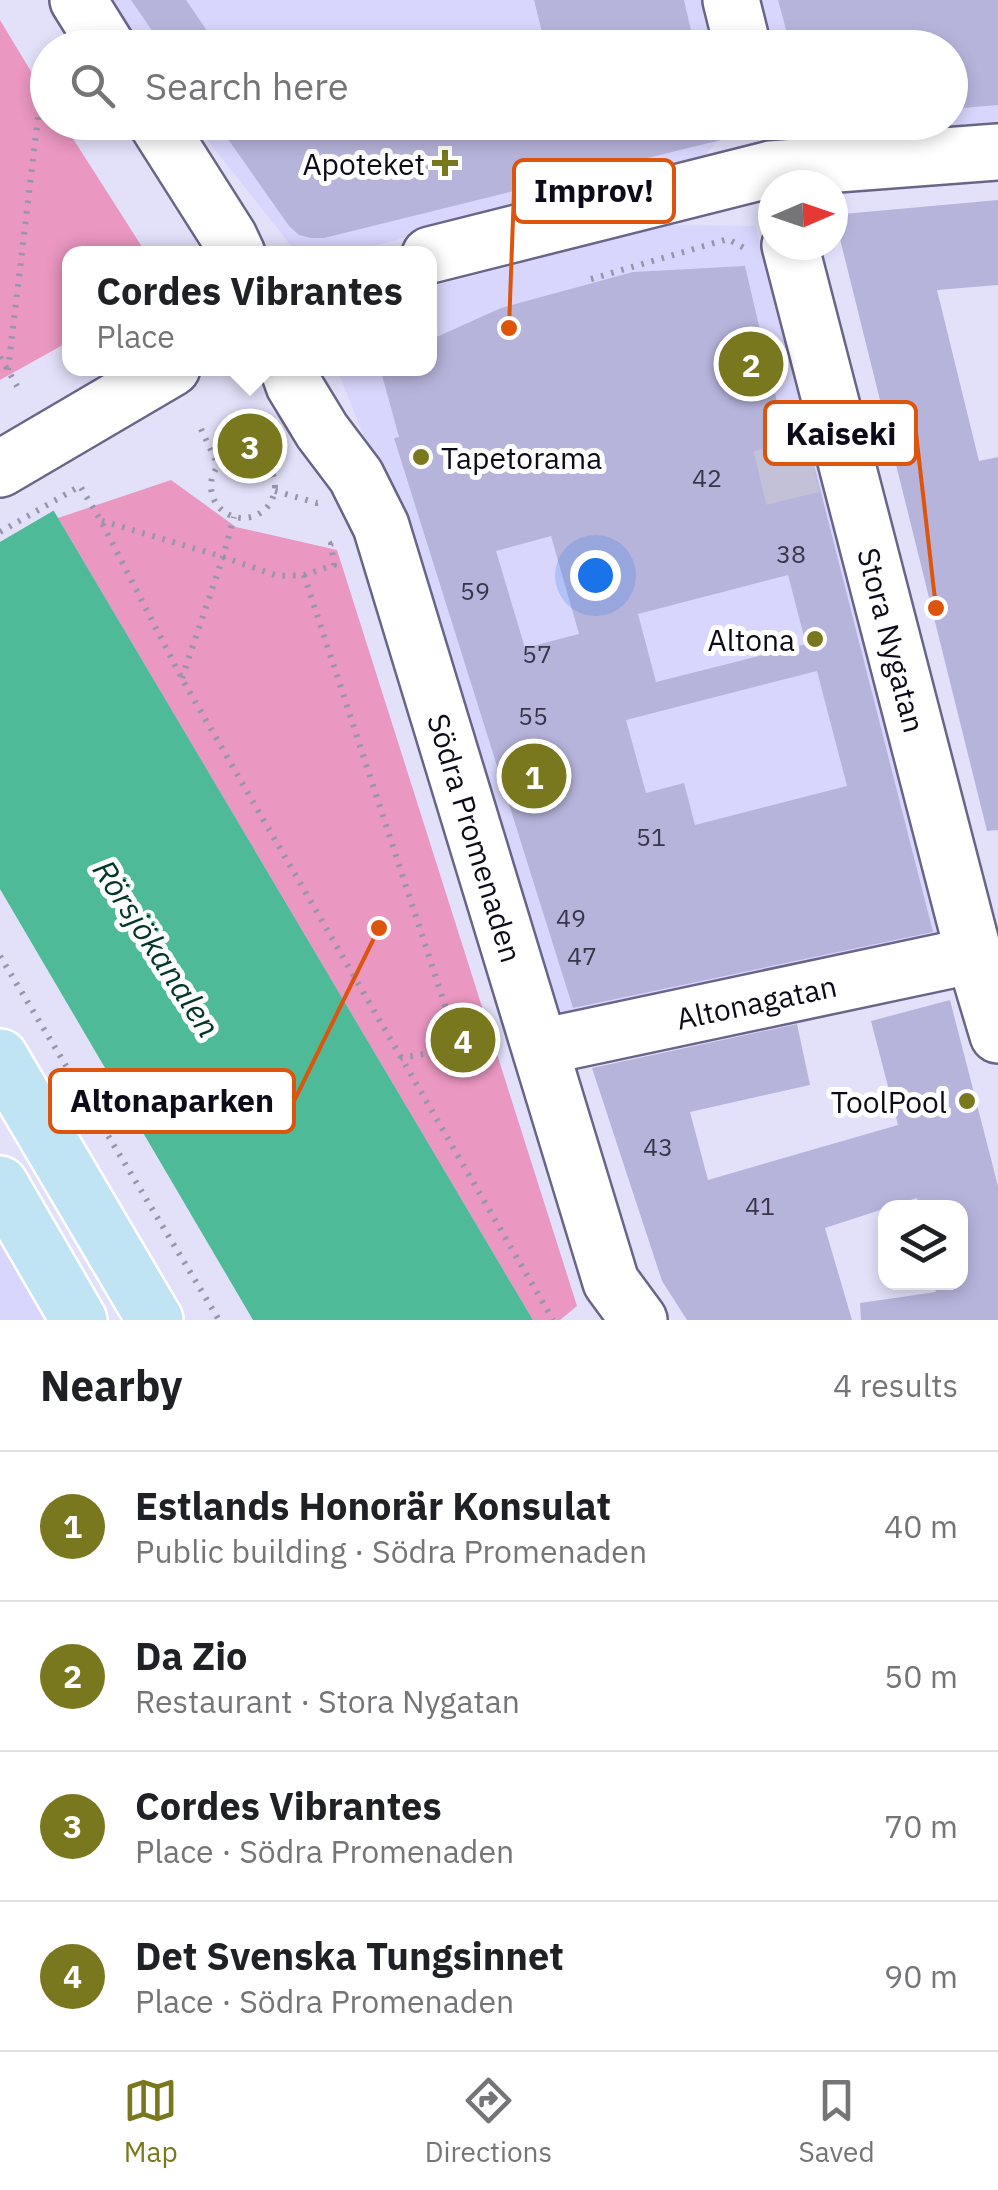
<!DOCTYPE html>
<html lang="en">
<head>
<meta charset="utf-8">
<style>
  body { margin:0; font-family:"IBM Plex Sans",sans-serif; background:#f6f6f6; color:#202124 }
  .controls { position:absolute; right:30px; bottom:30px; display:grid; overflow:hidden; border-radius:20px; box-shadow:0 5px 15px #0003 }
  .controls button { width:90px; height:90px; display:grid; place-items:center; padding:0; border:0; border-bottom:2px solid #e0e0e0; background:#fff; color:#202124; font:50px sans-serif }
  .compass { position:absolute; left:758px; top:170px; width:90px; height:90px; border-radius:50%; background:#fff; box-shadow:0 5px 15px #0003; rotate:88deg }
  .you { position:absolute; left:595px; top:575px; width:35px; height:35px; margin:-25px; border:8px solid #fff; border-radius:50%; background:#1a73e8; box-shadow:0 0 0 15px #1a73e833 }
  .badge { display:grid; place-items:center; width:65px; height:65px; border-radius:50%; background:#79781e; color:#fff; font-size:32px; font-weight:700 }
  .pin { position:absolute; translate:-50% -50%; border:5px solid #fff; box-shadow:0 2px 10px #0006 }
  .popup { position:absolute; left:62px; top:246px; width:375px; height:130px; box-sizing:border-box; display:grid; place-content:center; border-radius:20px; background:#fff; filter:drop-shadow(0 2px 8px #0005); font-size:32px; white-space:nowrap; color:#757577 }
  .popup b { font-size:38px; color:#202124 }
  .popup::after { content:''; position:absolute; left:50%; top:100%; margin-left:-20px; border:20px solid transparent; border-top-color:#fff }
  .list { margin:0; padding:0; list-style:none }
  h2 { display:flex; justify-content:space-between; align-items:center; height:130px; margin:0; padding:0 40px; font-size:42px }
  h2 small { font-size:32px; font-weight:400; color:#757577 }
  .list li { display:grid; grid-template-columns:65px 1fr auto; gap:30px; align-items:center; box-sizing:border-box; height:150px; padding:0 40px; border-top:2px solid #e0e0e0 }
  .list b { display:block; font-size:38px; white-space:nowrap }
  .list p { margin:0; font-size:32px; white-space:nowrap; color:#757577 }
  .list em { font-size:32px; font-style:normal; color:#757577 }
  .icon { flex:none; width:55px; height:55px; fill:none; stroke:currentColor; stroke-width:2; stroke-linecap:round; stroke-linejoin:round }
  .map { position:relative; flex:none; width:998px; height:1320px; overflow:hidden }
  .search { position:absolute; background:#fff; box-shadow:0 5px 15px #0003; left:30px; right:30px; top:30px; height:110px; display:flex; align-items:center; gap:25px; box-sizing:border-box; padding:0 35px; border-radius:55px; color:#757577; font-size:38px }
  .sheet { height:730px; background:#fff }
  nav { display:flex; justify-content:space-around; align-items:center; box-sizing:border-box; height:140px; border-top:2px solid #e0e0e0; background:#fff; font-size:28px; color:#757577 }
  nav a { display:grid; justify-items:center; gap:5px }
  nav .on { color:#79781e }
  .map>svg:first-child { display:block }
  .built { fill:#d9d6fd }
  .green { fill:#ea97c1 }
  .water { fill:#4fba97 }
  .pier { fill:#e3e1fa }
  .building { fill:#b7b4dc; fill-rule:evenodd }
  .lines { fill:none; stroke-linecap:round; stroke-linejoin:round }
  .minor-tunnel { stroke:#c3c1d8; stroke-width:55; stroke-dasharray:55 28; stroke-linecap:butt }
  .minor-casing { stroke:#696589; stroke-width:60 }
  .major-casing { stroke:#fff; stroke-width:60 }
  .path { stroke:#9795aa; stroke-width:6; stroke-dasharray:2.5 8; stroke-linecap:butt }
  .minor { stroke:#fff; stroke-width:55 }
  .major { stroke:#c1e4f5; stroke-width:55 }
  .poi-dot { fill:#79781e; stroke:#fff; stroke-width:4 }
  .labels { text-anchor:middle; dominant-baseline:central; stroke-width:10; stroke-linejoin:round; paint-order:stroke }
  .number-label { font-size:25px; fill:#38354a }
  .poi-label { font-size:30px; fill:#0d0b19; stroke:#fff; text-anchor:end }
  .street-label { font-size:30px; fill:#0d0b19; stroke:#fff }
  .water-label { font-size:32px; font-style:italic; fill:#043628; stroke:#fff }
  .leader { fill:none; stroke:#dd550d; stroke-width:4 }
  .callout-dot { fill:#dd550d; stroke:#fff; stroke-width:4 }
  .callout { fill:#fff; stroke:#dd550d; stroke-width:4 }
  .callout-label { font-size:32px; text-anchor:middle; font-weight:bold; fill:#0d0b19 }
</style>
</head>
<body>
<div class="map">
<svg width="998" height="1320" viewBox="0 0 998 1320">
  <rect width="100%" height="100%" fill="#e3e1fa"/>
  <!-- built -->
  <g class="built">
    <path d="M 97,0 L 708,0 L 719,47 L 134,47 Z"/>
    <path d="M 760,0 L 998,0 L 998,137 L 843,150 L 795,138 L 791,123 L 950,122 L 950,48 L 772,47 Z"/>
    <path d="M 735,122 L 699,161 L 358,250 L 292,247 L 194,123 Z"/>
    <path d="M 668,225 L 755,226 L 948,937 L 582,1033 L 554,1011 L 393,509 L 337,369 L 430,368 L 430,287 Z"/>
    <path d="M 0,1198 L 74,1320 L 0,1320 Z"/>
  </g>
  <!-- green -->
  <g class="green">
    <path d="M 0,20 L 47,98 L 48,122 L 63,123 L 146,253 L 70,254 L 70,341 L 0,380 Z"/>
    <path d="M 171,480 L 236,527 L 337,550 L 577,1306 L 560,1320 L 533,1320 L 58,518 Z"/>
  </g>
  <!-- water -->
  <path class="water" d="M 0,420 L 533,1320 L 253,1320 L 0,889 Z"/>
  <!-- pier -->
  <path class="pier" d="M 0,415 L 4,417 L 58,508 L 0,542 Z"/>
  <!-- building -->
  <g class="building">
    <path d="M 131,0 L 186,0 L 219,48 L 164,48 Z"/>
    <path d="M 534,0 L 684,0 L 695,48 L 546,48 Z"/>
    <path d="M 778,0 L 998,0 L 998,105 L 950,109 L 950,48 L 791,48 Z"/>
    <path d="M 216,122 L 748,122 L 749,133 L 324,238 L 311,238 L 299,235 L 289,226 Z"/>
    <path d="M 998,200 L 998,285 L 937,290 L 979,461 L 998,457 L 998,830 L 987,831 L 837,227 L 843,214 Z"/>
    <path d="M 745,266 L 780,415 L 800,410 L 933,932 L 573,1008 L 394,438 L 399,437 L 380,368 L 430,368 L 430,340 L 501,308 L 633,272 ZM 551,536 L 579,634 L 525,648 L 496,551 ZM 788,575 L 806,644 L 656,682 L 638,614 ZM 817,671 L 847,786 L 695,825 L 684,783 L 646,793 L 626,720 Z"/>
    <path d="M 950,1000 L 998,1186 L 998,1320 L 861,1320 L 860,1303 L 936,1292 L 934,1285 L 960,1282 L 960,1208 L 919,1208 L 917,1198 L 825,1228 L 852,1320 L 687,1320 L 662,1281 L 592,1068 L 797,1024 L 810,1085 L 690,1112 L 708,1180 L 898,1125 L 871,1021 Z"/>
  </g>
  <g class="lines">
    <!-- minor-tunnel -->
    <path class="minor-tunnel" d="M 760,478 L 818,464"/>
    <defs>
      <g id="minor">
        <path d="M 78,0 L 108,48"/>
        <path d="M 731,0 L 743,48"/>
        <path d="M 156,122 L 229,237 L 237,254"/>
        <path id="s1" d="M 790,245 L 974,955 L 998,1035"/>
        <path d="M 430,255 L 771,169 L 998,152"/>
        <path id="s2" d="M 288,368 L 294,385 L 322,431 L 356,476 L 381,526 L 611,1282 L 639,1320"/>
        <path d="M 0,469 L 172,368"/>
        <path id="s3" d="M 541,1047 L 974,955"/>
      </g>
      <g id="major">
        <path d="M 0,1057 L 155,1320"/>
        <path d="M 0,1184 L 79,1320"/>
      </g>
    </defs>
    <!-- minor casing -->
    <use href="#minor" class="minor-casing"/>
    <!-- major casing -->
    <use href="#major" class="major-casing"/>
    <!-- path -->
    <g class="path">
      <path d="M 702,122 L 706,140"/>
      <path d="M 651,125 L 662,122"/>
      <path d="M 591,279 L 728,239 L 746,249"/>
      <path d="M 0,357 L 20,391"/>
      <path d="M 8,370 L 39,109"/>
      <path d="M 261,423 L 272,450 L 270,468"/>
      <path d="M 201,429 L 218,465"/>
      <circle cx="243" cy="486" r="32"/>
      <path d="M 275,491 L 317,503 L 322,502"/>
      <path d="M 102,521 L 223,557 L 278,576 L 304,575 L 334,565 L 331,544 L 340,541"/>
      <path d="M 0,532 L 80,486 L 101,521 L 182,679 L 553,1320"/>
      <path d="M 304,575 L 459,1048"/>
      <path d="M 182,678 L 223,557 L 234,517"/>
      <path d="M 0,956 L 219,1320"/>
      <path d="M 400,1058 L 459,1048 L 493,1048"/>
    </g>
    <!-- minor -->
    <use href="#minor" class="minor"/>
    <!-- major -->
    <use href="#major" class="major"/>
  </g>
  <!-- markers -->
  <g class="poi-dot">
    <path d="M440 148h10v10h10v10h-10v10h-10v-10h-10v-10h10z"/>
    <circle cx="421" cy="457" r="10"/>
    <circle cx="815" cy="639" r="10"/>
    <circle cx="967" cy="1101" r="10"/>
  </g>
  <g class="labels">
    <!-- number labels -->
    <g class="number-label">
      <text x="707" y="477">42</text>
      <text x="791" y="553">38</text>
      <text x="475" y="590">59</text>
      <text x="537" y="653">57</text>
      <text x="533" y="715">55</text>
      <text x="651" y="836">51</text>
      <text x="571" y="917">49</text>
      <text x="582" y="955">47</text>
      <text x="658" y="1146">43</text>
      <text x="760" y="1205">41</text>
    </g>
    <!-- poi labels -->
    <g class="poi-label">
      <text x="425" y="163">Apoteket</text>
      <text x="441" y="457" text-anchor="start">Tapetorama</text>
      <text x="795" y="639">Altona</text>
      <text x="947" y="1101">ToolPool</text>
    </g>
    <!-- street labels -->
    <g class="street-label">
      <text stroke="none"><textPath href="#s1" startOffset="408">Stora Nygatan</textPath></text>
      <text stroke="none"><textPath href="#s2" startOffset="510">Södra Promenaden</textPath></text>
      <text stroke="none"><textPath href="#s3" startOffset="220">Altonagatan</textPath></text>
    </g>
    <!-- water labels -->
    <g class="water-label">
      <text transform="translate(157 948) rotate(57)">Rörsjökanalen</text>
    </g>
  </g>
  <!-- callouts -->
  <path class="leader" d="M509 328L514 191M936 608L916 433M379 928L294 1101"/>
  <g class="callout-dot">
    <circle cx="509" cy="328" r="10"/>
    <circle cx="936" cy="608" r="10"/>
    <circle cx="379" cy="928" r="10"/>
  </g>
  <g class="callout">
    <rect x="514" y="160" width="160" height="62" rx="10"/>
    <rect x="765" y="402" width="151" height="62" rx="10"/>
    <rect x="50" y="1070" width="244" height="62" rx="10"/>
  </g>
  <g class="callout-label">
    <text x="594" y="202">Improv!</text>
    <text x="841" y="445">Kaiseki</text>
    <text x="172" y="1112">Altonaparken</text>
  </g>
</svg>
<div class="controls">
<button><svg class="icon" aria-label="layers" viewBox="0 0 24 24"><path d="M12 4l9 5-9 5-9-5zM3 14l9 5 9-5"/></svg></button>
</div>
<svg class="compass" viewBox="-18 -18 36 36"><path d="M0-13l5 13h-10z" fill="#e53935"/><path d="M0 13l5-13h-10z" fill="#757577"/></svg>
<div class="you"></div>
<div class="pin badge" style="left:534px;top:776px">1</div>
<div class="pin badge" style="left:751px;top:364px">2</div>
<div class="pin badge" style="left:250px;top:446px">3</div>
<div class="popup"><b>Cordes Vibrantes</b>Place</div>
<div class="pin badge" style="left:463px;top:1040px">4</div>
<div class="search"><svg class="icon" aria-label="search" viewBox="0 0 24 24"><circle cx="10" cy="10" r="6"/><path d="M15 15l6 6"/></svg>Search here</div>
</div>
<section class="sheet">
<h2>Nearby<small>4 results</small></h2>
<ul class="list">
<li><span class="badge">1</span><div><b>Estlands Honorär Konsulat</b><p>Public building · Södra Promenaden</p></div><em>40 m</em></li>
<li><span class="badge">2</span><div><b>Da Zio</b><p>Restaurant · Stora Nygatan</p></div><em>50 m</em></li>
<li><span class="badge">3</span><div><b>Cordes Vibrantes</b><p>Place · Södra Promenaden</p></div><em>70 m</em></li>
<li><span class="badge">4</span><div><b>Det Svenska Tungsinnet</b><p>Place · Södra Promenaden</p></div><em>90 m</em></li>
</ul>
</section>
<nav>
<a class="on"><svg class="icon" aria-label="map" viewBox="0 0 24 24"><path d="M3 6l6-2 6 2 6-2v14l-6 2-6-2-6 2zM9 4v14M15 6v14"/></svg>Map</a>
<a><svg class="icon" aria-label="directions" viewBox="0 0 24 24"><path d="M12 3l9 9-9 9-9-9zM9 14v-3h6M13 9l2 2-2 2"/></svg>Directions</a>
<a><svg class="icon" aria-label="saved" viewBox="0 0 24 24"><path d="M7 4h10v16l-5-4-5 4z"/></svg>Saved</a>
</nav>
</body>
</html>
